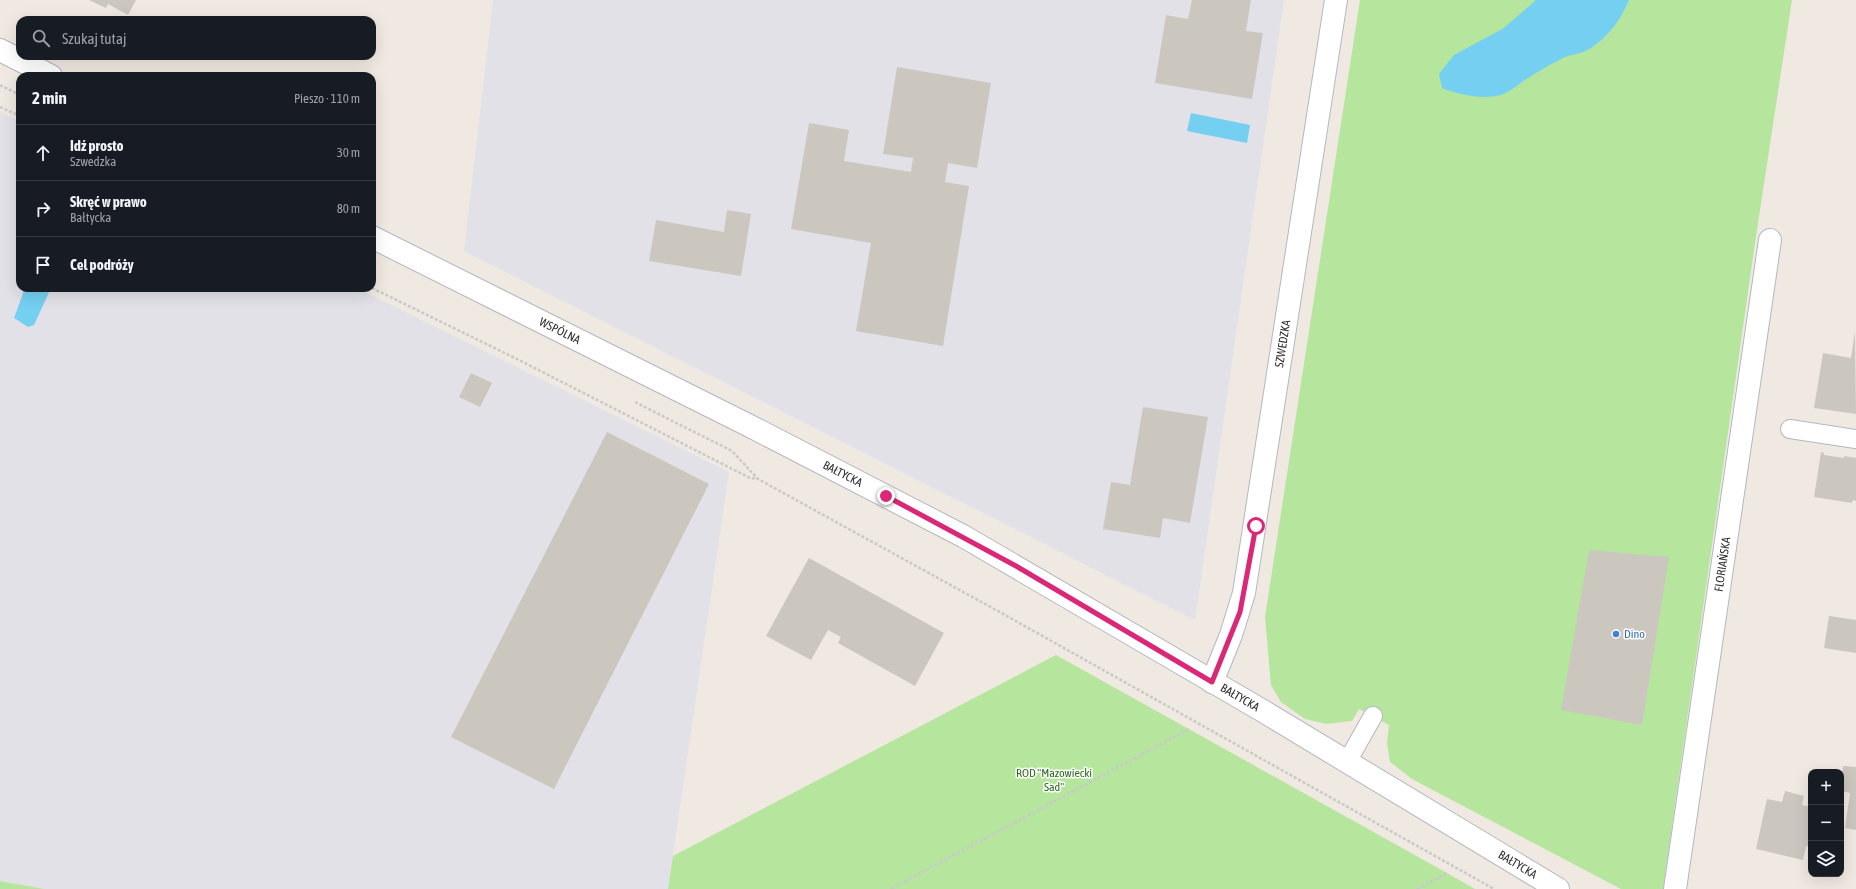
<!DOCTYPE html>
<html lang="pl">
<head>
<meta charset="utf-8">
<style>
  body { margin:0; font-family:"Asap Condensed",sans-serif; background:#242831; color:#f1f3f6 }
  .controls { position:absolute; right:12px; bottom:12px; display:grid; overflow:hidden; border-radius:8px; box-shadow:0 4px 16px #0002 }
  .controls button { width:36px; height:36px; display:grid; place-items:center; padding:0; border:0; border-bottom:1px solid #363941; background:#171b24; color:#f1f3f6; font:20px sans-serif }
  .stop { position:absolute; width:12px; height:12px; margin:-9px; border:3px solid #db2777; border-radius:50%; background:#fff }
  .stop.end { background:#db2777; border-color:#fff; box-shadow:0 1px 4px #0008 }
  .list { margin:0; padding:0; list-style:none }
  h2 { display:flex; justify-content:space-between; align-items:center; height:52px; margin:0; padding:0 16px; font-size:17px }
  h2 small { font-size:13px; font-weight:400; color:#9ea1a6 }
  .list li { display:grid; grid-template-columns:26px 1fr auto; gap:12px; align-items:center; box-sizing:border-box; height:56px; padding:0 16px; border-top:1px solid #363941 }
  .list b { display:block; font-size:15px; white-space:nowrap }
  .list p { margin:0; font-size:13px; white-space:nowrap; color:#9ea1a6 }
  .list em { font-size:13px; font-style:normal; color:#9ea1a6 }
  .icon { flex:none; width:22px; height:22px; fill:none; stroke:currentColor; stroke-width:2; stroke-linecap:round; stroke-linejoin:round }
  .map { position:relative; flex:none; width:1856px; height:889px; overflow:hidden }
  .search { position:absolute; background:#171b24; box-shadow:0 4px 16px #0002; left:16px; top:16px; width:360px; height:44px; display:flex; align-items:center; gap:10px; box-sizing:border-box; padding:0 14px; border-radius:12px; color:#9ea1a6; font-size:15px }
  .panel { position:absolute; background:#171b24; box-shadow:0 4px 16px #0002; left:16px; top:72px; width:360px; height:220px; border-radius:12px }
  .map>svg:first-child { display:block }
  .industrial { fill:#e3e1e8 }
  .green { fill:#b6e59e }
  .water { fill:#75cff0 }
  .building { fill:#cbc7bf }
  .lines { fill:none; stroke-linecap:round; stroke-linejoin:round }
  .lane-casing { stroke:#b4b7c1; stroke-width:20 }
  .street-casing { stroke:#b4b7c1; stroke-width:24 }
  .secondary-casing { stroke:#b4b7c1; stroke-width:24 }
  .path { stroke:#c9c9c9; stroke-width:2.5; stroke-dasharray:3 2; stroke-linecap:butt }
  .lane { stroke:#fff; stroke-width:18 }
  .street { stroke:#fff; stroke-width:22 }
  .secondary { stroke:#fff; stroke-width:22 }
  .route { stroke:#db2777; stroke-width:5 }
  .shop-dot { fill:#3f7fe0; stroke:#fff; stroke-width:1.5 }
  .labels { text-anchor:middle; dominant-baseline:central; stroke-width:3; stroke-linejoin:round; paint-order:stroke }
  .street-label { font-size:12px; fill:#2e2e2e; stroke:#fff }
  .shop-label { font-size:12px; fill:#366cbe; stroke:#fff; text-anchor:start }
  .park-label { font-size:12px; fill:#2c6e1b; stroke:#fff }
</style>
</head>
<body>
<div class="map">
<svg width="1856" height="889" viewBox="0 0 1856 889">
  <rect width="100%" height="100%" fill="#efe9e1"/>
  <!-- industrial -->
  <g class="industrial">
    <path d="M 493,0 L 1284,0 L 1195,620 L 464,251 Z"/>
    <path d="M 0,112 L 20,122 L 20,288 L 357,288 L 729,472 L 668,889 L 44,889 L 0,881 Z"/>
  </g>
  <!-- green -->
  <g class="green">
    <path d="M 1360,0 L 1792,0 L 1756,236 L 1663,889 L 1621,889 L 1412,779 L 1390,762 L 1387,743 L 1389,725 L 1359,709 L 1352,721 L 1326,724 L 1305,719 L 1281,702 L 1271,685 L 1265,617 Z"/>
    <path d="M 1056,655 L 1447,873 L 1475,889 L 668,889 L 673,856 Z"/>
    <path d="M 0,881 L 44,889 L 0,889 Z"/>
  </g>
  <!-- water -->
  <g class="water">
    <path d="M 1536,0 L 1629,0 C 1622,18 1608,37 1591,48 C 1584,53 1574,54 1565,57 C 1553,63 1540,70 1528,78 C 1517,85 1509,94 1496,96 C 1479,99 1457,94 1442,88 L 1439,74 L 1454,55 L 1504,28 Z"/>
    <path d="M 1191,113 L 1250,125 L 1247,143 L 1187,131 Z"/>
    <path d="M 25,288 L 51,288 L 34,325 L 28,327 L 14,318 Z"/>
  </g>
  <!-- building -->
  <g class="building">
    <path d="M 89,0 L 136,0 L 128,15 L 108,4 L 106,8 Z"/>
    <path d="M 1192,0 L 1251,0 L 1246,31 L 1263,33 L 1252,99 L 1155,83 L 1166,15 L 1188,19 Z"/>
    <path d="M 897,67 L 991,83 L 977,168 L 948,163 L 945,182 L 969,186 L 943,346 L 856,331 L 871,243 L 791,229 L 809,123 L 849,130 L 844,161 L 911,172 L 913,158 L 883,154 Z"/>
    <path d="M 727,210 L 751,214 L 741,276 L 649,261 L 656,220 L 724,232 Z"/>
    <path d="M 1855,331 L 1856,414 L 1814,408 L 1823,353 L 1851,358 Z"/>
    <path d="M 471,373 L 492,383 L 480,407 L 459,397 Z"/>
    <path d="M 1143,407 L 1208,417 L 1190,523 L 1163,518 L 1160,538 L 1103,529 L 1111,482 L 1130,485 Z"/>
    <path d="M 607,432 L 709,484 L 554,789 L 451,737 Z"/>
    <path d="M 1821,452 L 1824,453 L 1824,455 L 1844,458 L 1844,456 L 1856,458 L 1856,501 L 1853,500 L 1852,503 L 1814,497 Z"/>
    <path d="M 1589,550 L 1669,557 L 1642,725 L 1561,710 Z"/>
    <path d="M 809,558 L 944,633 L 915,686 L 838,643 L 841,637 L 828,630 L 811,660 L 766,636 Z"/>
    <path d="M 1829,616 L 1856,620 L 1856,653 L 1824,648 Z"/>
    <path d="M 1843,766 L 1856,767 L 1856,830 L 1845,828 L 1850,793 L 1841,791 Z"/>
    <path d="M 1785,791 L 1804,796 L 1802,805 L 1811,807 L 1811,847 L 1806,846 L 1803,860 L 1756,849 L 1767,799 L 1782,802 Z"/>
  </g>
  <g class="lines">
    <defs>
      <g id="lane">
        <path d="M 1790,429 L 1856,439"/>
        <path d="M 1347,762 L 1373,716"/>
      </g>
      <g id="street">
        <path id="s1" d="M 1212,682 L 1231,635 L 1244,593 L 1336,0"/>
        <path id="s2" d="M 1675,889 L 1770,240"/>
      </g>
      <g id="secondary">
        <path d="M 0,50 L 51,76"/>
        <path id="s3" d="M 372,237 L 748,425 L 963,536 L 1263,711 L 1558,889"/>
      </g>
    </defs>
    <!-- lane casing -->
    <use href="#lane" class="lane-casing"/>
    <!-- street casing -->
    <use href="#street" class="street-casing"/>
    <!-- secondary casing -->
    <use href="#secondary" class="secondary-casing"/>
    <!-- path -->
    <g class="path">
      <path d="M 0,85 L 20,95"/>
      <path d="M 0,107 L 20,116"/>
      <path d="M 372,288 L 517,359 L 750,478 L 758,479"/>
      <path d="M 635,402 L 732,451 L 758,479 L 996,610 L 1494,889"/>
      <path d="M 891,889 L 1189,729"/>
      <path d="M 1417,889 L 1447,873"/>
    </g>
    <!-- lane -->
    <use href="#lane" class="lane"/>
    <!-- street -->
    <use href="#street" class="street"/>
    <!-- secondary -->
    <use href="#secondary" class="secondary"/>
  </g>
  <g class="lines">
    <!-- route -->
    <path class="route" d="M 886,496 L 1016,566 L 1212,682 L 1240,612 L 1256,526"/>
  </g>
  <!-- markers -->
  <circle class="shop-dot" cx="1616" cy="634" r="4"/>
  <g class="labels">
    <!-- street labels -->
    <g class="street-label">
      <text stroke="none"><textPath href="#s3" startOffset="210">WSPÓLNA</textPath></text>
      <text stroke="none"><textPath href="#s1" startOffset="347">SZWEDZKA</textPath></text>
      <text stroke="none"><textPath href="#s3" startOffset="527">BAŁTYCKA</textPath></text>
      <text stroke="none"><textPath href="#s2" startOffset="328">FLORIAŃSKA</textPath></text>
      <text stroke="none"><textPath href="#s3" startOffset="983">BAŁTYCKA</textPath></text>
      <text stroke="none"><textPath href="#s3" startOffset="1307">BAŁTYCKA</textPath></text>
    </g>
    <!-- shop labels -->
    <g class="shop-label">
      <text x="1624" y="634">Dino</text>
    </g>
    <!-- park labels -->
    <g class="park-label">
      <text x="1054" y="773">ROD "Mazowiecki<tspan x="1054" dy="14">Sad"</tspan></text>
    </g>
  </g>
</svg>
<div class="controls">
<button>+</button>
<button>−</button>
<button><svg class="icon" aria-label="layers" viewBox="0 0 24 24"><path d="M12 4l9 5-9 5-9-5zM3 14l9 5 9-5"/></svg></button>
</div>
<div class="stop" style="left:1256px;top:526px"></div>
<div class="stop end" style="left:886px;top:496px"></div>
<div class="search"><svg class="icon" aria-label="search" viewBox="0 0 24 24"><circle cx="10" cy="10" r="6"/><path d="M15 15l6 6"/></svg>Szukaj tutaj</div>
<section class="panel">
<h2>2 min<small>Pieszo · 110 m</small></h2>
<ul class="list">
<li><svg class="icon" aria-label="ahead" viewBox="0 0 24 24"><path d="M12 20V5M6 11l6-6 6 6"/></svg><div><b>Idź prosto</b><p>Szwedzka</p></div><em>30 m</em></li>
<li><svg class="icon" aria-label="right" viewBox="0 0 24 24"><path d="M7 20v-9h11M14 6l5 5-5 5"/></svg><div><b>Skręć w prawo</b><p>Bałtycka</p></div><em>80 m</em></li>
<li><svg class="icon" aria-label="arrive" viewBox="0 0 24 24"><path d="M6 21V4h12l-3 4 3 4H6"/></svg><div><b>Cel podróży</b></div></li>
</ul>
</section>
</div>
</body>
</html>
